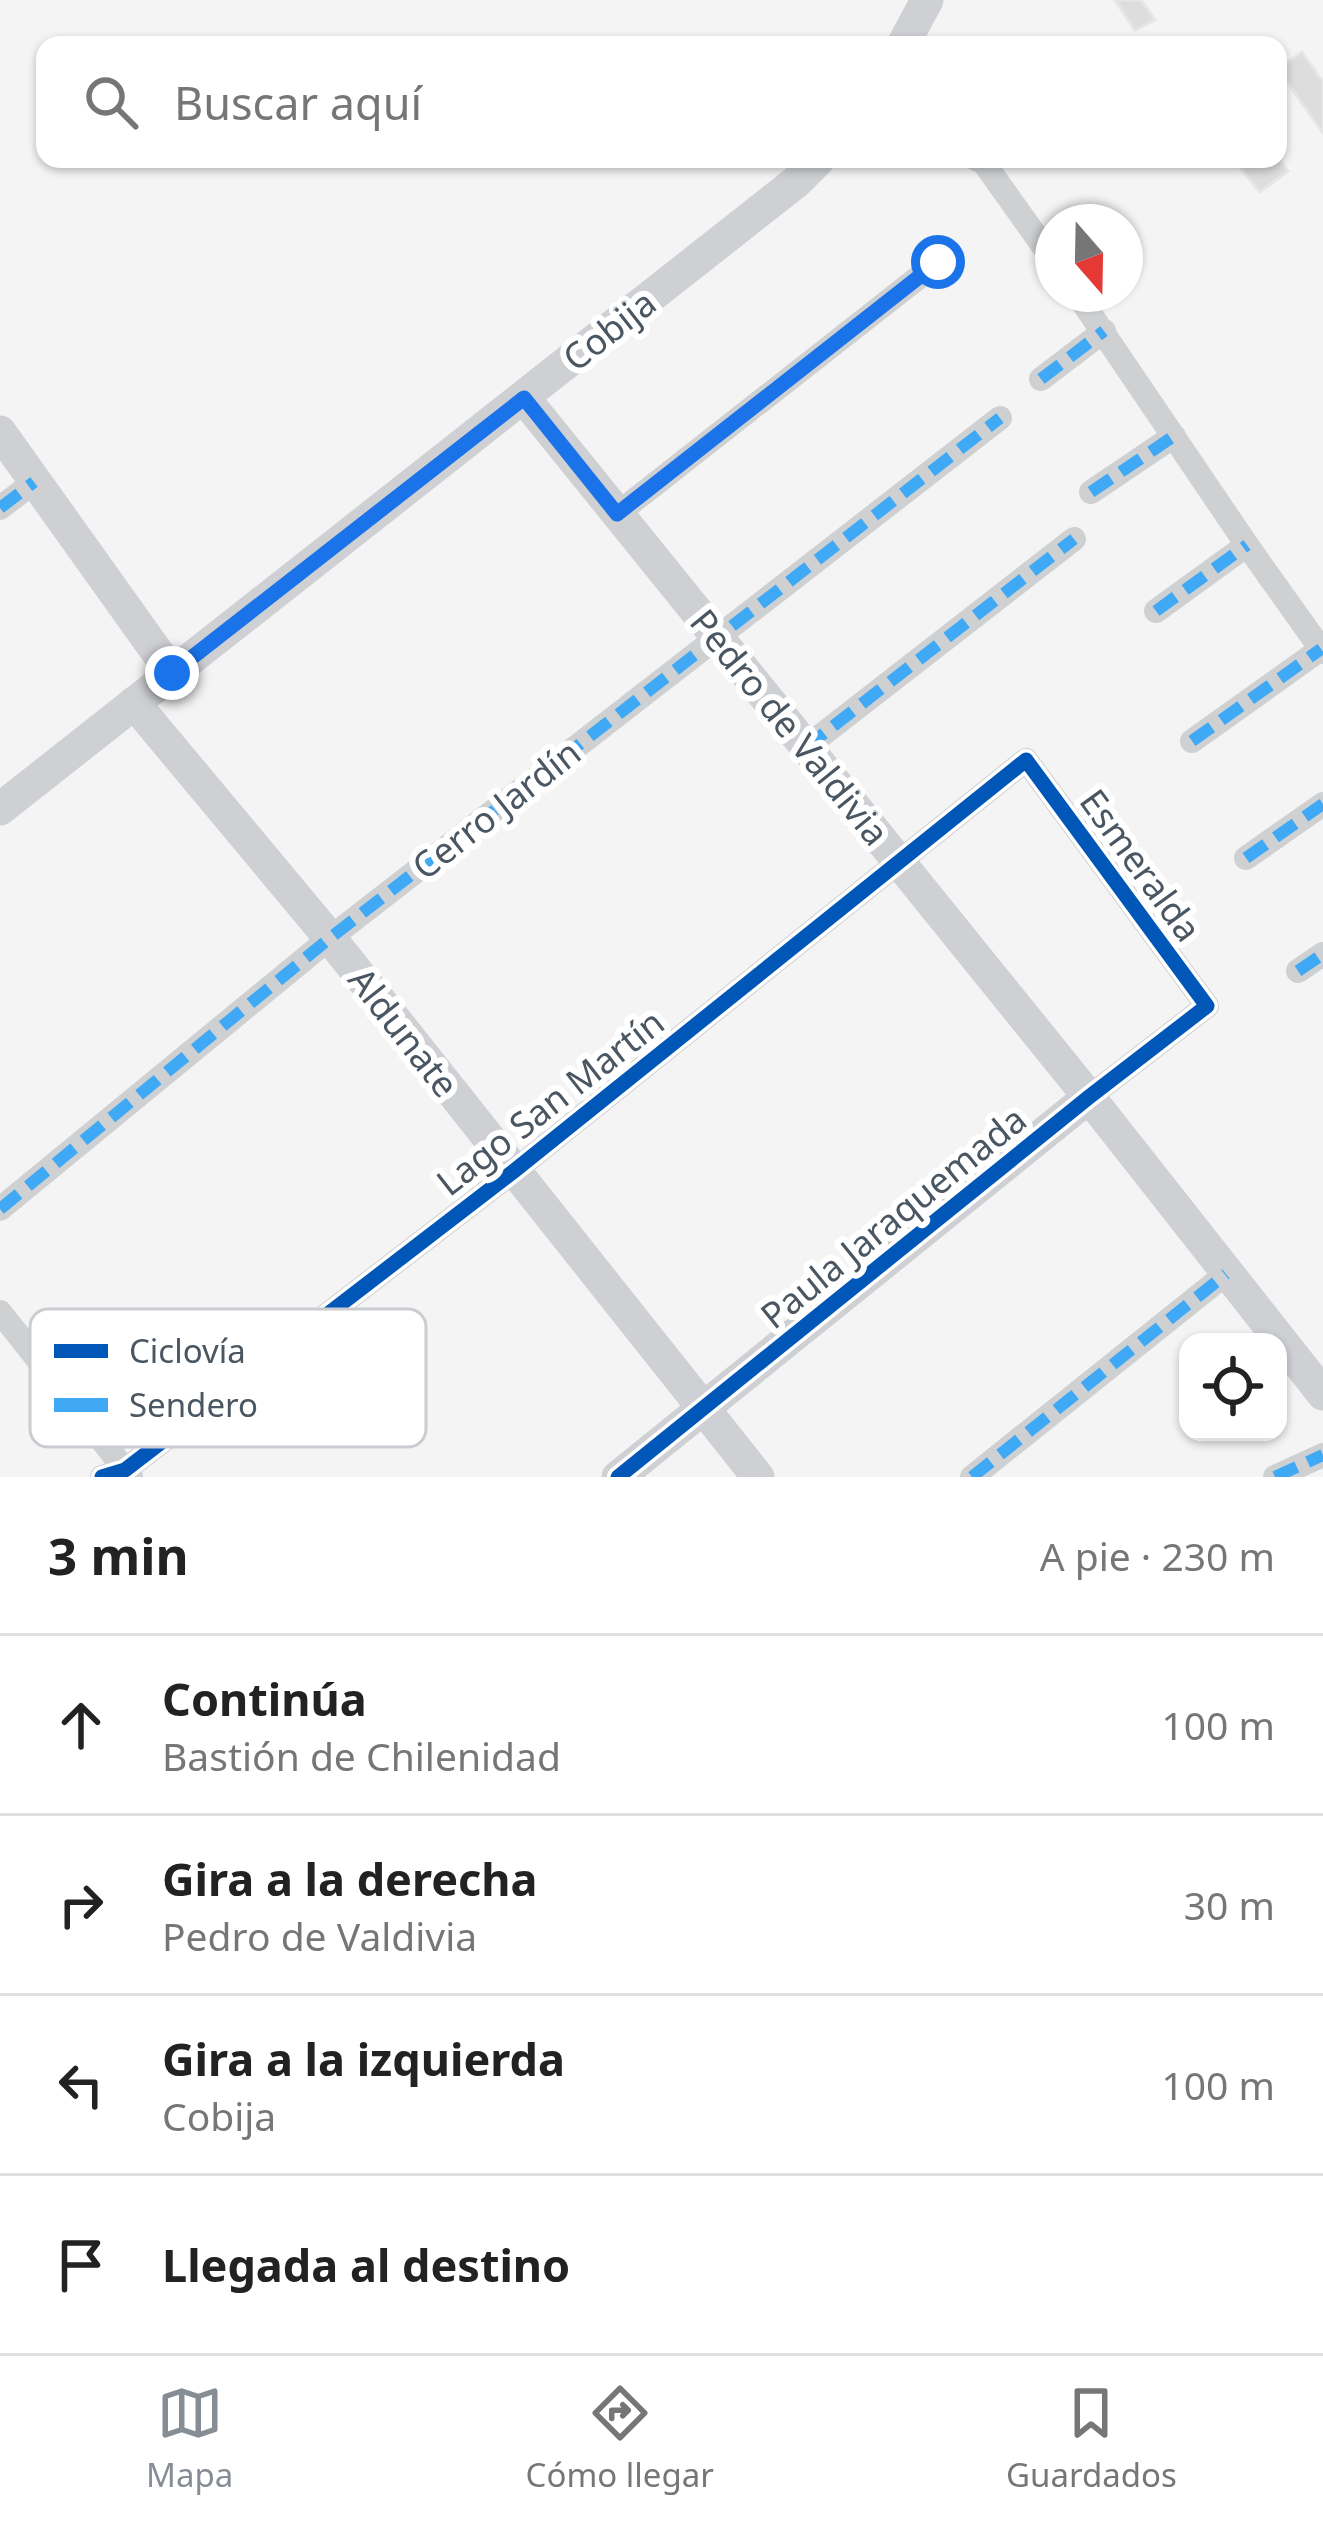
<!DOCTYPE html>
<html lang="es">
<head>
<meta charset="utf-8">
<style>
  body { margin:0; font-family:"Noto Sans",sans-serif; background:#f2f2f2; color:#222 }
  .controls { position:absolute; right:36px; bottom:36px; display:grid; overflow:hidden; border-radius:24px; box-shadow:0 3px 9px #0004 }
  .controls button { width:108px; height:108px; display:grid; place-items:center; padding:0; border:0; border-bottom:3px solid #e0e0e0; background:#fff; color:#222; font:60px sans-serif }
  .compass { position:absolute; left:1035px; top:204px; width:108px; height:108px; border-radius:50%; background:#fff; box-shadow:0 3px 9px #0004; rotate:160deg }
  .stop { position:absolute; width:36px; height:36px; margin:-27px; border:9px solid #1a73e8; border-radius:50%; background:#fff }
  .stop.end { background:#1a73e8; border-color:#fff; box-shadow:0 3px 12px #0008 }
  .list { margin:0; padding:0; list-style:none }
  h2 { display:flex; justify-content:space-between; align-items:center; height:156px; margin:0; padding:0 48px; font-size:51px }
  h2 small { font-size:39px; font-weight:400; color:#767676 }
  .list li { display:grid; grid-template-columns:78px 1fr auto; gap:36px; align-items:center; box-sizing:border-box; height:180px; padding:0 48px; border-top:3px solid #e0e0e0 }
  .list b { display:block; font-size:45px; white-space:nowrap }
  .list p { margin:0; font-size:39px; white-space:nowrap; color:#767676 }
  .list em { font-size:39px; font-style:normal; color:#767676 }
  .icon { flex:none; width:66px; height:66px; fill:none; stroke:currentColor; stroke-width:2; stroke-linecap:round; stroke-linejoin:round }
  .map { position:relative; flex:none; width:1323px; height:1477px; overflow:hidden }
  .search { position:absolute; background:#fff; box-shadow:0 3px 9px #0004; left:36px; right:36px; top:36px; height:132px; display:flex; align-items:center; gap:30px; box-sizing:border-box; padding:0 42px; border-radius:24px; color:#767676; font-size:45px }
  .sheet { height:876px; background:#fff }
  nav { display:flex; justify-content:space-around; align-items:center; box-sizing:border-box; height:168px; border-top:3px solid #e0e0e0; background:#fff; font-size:33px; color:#767676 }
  nav a { display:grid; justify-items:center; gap:6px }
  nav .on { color:#868d94 }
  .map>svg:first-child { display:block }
  .building { fill:#ddddde; stroke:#e5e6e7; stroke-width:3 }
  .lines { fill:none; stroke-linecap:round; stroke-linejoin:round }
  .street { stroke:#ced0d2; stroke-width:24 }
  .secondary { stroke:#ced0d4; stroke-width:33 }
  .quiet { stroke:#3fa9f5; stroke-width:12; stroke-dasharray:24 12; stroke-linecap:butt }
  .cycleway-casing { stroke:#fff; stroke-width:22 }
  .cycleway { stroke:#0057b8; stroke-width:15 }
  .route { stroke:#1a73e8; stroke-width:15 }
  .labels { text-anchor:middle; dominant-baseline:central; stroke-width:12; stroke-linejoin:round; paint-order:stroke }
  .street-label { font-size:36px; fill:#4a5661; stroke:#fff }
  .key { fill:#fff; stroke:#c9ccd0; stroke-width:3 }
  .key-label { font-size:33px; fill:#4a5661 }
</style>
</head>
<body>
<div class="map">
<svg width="1323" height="1477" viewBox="0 0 1323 1477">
  <rect width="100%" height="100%" fill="#f4f4f4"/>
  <!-- building -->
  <g class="building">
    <path d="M 1115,0 L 1141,0 L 1155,20 L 1135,30 Z"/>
    <path d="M 1302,52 L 1323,82 L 1323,133 L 1278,69 Z"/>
    <path d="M 1278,158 L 1288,171 L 1260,192 L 1233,159 Z"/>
  </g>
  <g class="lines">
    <!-- street -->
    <g class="street">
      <path d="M 976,159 L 984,163 L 1053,260"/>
      <path d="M 1077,294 L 1247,545 L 1323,652"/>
      <path d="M 1041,379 L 1104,331"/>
      <path d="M 1091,492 L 1174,436"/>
      <path d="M 0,508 L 34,482"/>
      <path d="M 617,514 L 938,262"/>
      <path d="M 1156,611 L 1247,545"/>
      <path d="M 1192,741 L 1321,649"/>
      <path d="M 805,748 L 1074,539"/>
      <path d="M 1246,858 L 1323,804"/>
      <path d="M 1298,971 L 1323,954"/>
      <path d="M 0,1209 L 330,938 L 1000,418"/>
      <path d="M 0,1312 L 131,1477"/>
      <path d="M 102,1477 L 125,1470 L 514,1171 L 1026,760 L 1207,1006 L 1089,1097"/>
      <path d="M 972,1477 L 1226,1274"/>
      <path d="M 1275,1477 L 1323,1455"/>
    </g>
    <!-- secondary -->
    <g class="secondary">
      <path d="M 903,45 L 927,0"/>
      <path d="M 524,398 L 1089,1097 L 1323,1394"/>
      <path d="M 0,432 L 172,673"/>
      <path d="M 134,703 L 330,938 L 758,1477"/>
      <path d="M 0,809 L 796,182 L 819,159"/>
      <path d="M 618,1477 L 1089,1097"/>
    </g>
    <!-- quiet -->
    <g class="quiet">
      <path d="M 1041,379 L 1104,331"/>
      <path d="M 1091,492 L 1174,436"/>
      <path d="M 0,508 L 34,482"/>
      <path d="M 617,514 L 938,262"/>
      <path d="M 1156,611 L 1247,545"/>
      <path d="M 1192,741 L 1321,649"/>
      <path d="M 805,748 L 1074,539"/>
      <path d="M 1246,858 L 1323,804"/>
      <path d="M 1298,971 L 1323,954"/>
      <path d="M 0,1209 L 330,938 L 1000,418"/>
      <path d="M 972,1477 L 1226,1274"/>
      <path d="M 1275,1477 L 1323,1455"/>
    </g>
    <defs>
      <path id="cycleway" d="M 102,1477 L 125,1470 L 514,1171 L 1026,760 L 1207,1006 L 1089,1097 L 618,1477"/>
    </defs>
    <!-- cycleway casing -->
    <use href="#cycleway" class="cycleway-casing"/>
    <!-- cycleway -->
    <use href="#cycleway" class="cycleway"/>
  </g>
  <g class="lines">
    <!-- route -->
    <path class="route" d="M 172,673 L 524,398 L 617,514 L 938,262"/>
  </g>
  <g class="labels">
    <!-- street labels -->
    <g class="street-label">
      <text transform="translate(609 330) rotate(-38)">Cobija</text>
      <text transform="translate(790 727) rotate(51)">Pedro de Valdivia</text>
      <text transform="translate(496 809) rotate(-38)">Cerro Jardín</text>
      <text transform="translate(1141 865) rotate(54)">Esmeralda</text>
      <text transform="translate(404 1032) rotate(52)">Aldunate</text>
      <text transform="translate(550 1102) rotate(-38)">Lago San Martín</text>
      <text transform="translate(893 1217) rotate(-39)">Paula Jaraquemada</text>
    </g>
  </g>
  <!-- legend -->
  <rect x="30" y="1309" width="396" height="138" rx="18" class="key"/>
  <rect x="54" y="1344" width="54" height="14" fill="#0057b8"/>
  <rect x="54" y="1398" width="54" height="14" fill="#3fa9f5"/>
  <g class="key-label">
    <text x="129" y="1363">Ciclovía</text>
    <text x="129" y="1417">Sendero</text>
  </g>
</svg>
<div class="controls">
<button><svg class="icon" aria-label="locate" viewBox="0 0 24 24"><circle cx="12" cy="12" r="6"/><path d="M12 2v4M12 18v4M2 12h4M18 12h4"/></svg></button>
</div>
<svg class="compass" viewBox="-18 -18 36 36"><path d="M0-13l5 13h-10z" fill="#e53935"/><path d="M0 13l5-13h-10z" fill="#767676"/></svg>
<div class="stop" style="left:938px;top:262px"></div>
<div class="stop end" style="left:172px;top:673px"></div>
<div class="search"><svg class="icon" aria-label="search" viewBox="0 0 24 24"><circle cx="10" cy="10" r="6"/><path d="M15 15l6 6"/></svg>Buscar aquí</div>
</div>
<section class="sheet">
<h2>3 min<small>A pie · 230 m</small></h2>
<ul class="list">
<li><svg class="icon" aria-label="ahead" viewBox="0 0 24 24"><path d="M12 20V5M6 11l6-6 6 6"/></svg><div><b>Continúa</b><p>Bastión de Chilenidad</p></div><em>100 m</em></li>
<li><svg class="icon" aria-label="right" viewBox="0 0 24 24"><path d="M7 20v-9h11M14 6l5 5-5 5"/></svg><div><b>Gira a la derecha</b><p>Pedro de Valdivia</p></div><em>30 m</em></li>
<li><svg class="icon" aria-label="left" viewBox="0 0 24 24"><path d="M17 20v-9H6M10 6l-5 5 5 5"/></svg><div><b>Gira a la izquierda</b><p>Cobija</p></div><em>100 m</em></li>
<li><svg class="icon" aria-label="arrive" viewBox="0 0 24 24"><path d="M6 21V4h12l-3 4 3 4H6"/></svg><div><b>Llegada al destino</b></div></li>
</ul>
</section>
<nav>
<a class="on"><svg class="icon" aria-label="map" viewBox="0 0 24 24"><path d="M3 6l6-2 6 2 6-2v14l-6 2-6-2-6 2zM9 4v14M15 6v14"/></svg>Mapa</a>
<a><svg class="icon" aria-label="directions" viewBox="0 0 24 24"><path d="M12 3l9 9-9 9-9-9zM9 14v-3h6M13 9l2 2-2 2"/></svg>Cómo llegar</a>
<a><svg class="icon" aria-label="saved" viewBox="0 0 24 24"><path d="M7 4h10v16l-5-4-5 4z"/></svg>Guardados</a>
</nav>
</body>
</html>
